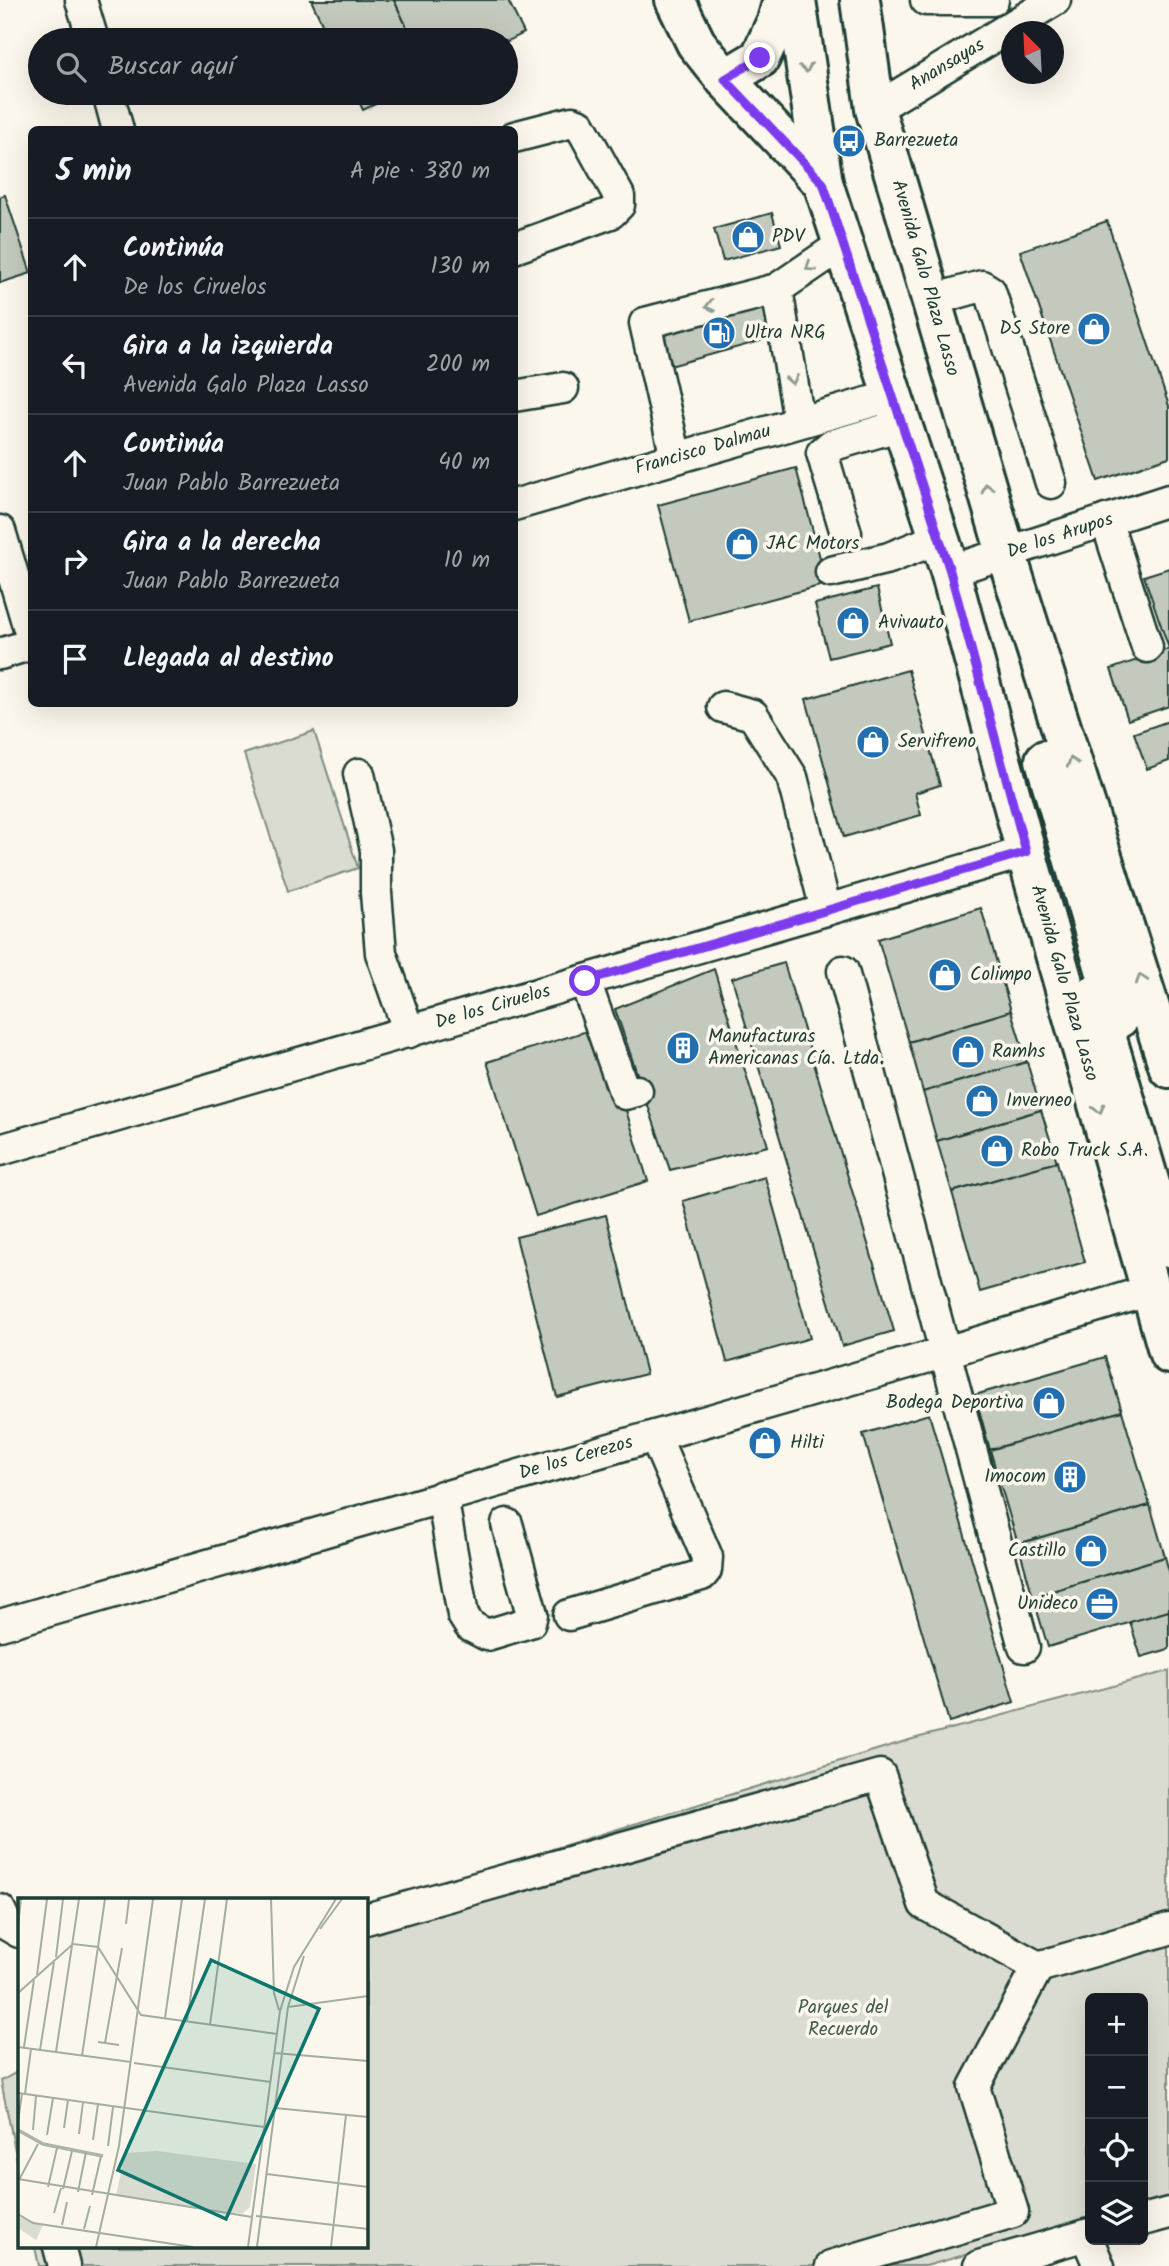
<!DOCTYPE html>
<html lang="es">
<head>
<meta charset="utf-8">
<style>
  body { margin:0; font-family:Kalam,sans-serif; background:#20242c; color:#f1f3f6 }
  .controls { position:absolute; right:21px; bottom:21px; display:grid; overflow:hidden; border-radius:10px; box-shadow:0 7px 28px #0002 }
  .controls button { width:63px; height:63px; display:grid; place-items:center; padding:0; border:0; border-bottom:2px solid #363941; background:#171b24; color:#f1f3f6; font:35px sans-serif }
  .compass { position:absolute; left:1001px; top:21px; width:63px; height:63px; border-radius:50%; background:#171b24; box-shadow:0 7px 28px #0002; rotate:336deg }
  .stop { position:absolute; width:21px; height:21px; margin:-16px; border:5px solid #7c3aed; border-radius:50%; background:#fff }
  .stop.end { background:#7c3aed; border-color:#fff; box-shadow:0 2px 7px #0008 }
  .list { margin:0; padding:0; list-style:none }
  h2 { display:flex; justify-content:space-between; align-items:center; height:91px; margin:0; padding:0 28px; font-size:30px }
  h2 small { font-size:23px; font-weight:400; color:#9ea1a6 }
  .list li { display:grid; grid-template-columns:46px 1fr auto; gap:21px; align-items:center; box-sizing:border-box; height:98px; padding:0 28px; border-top:2px solid #363941 }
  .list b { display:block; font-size:26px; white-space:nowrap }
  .list p { margin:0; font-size:23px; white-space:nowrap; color:#9ea1a6 }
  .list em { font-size:23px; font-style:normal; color:#9ea1a6 }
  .icon { flex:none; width:38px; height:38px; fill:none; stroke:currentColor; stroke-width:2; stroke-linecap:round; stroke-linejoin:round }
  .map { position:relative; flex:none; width:1169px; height:2266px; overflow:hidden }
  .search { position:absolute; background:#171b24; box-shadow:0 7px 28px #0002; left:28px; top:28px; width:490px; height:77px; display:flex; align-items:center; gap:18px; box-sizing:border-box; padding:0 24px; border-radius:38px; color:#9ea1a6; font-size:26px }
  .panel { position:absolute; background:#171b24; box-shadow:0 7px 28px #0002; left:28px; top:126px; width:490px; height:581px; border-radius:10px }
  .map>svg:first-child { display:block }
  .green { fill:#dbdcd1; stroke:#7d8c82; stroke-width:2 }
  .building { fill:#c4c9be; stroke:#1f3d34; stroke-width:2 }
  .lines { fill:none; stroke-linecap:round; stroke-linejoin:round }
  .minor-casing { stroke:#1f3d34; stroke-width:35 }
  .major-casing { stroke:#1f3d34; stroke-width:44 }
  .minor { stroke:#fbf7ec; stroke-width:30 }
  .major { stroke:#fbf7ec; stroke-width:38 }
  .oneway { stroke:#8d9a90 }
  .route { stroke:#7c3aed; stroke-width:9 }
  .labels { text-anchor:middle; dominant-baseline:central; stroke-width:7; stroke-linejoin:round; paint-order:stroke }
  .street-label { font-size:19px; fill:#1f3d34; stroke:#fbf7ec }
  .poi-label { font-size:19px; fill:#1f3d34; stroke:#fbf7ec; text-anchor:start }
  .park-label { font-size:19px; fill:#455d53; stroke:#fbf7ec }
  .inset-river { fill:none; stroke:#adb4aa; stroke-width:3.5 }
  .inset-road { fill:none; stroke:#a3ada2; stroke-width:2 }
  .view { fill:#0f766e; fill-opacity:0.15; stroke:#0f766e; stroke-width:3.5 }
  .inset-edge { fill:none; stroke:#1f3d34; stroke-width:3.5 }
</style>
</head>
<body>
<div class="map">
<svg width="1169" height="2266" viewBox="0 0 1169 2266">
  <rect width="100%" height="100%" fill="#fbf7ec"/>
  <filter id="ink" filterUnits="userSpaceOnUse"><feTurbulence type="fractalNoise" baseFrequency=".0143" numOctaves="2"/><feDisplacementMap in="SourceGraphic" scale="14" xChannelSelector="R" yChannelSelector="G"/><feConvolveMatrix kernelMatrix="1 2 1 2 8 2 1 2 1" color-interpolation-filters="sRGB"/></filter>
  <g filter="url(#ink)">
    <!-- green -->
    <g class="green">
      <path d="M 314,731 L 358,868 L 288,891 L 244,754 Z"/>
      <path d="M 1169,1671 L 1169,2197 L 1143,2204 L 1143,1998 L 1090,1998 L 1090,2219 L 926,2266 L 39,2266 L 35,2247 L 366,2247 L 366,1906 L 909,1740 Z"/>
      <path d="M 19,2071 L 19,2170 L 1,2081 Z"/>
    </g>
    <!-- building -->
    <g class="building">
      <path d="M 311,0 L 394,0 L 413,40 L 330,40 Z"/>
      <path d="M 394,0 L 508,0 L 524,33 L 506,42 L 506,40 L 413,40 Z"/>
      <path d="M 355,93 L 399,93 L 363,110 Z"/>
      <path d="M 5,195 L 31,273 L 0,283 L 0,197 Z"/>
      <path d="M 772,213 L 781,245 L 723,261 L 714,229 Z"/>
      <path d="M 1107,221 L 1169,406 L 1169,457 L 1098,481 L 1020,251 Z"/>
      <path d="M 768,300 L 778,336 L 670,366 L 659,330 Z"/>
      <path d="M 796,468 L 827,584 L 689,621 L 658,505 Z"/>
      <path d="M 1169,568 L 1169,706 L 1128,720 L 1111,669 L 1169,649 L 1144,576 Z"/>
      <path d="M 877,588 L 890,643 L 829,658 L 815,604 Z"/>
      <path d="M 908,670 L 940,785 L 915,793 L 921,815 L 844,837 L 806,699 Z"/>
      <path d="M 1169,721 L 1169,761 L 1147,769 L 1134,733 Z"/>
      <path d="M 981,908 L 1011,1011 L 909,1042 L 878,939 Z"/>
      <path d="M 784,963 L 894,1331 L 842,1346 L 732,978 Z"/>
      <path d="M 714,969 L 768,1146 L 670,1170 L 615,1009 Z"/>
      <path d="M 1011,1011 L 1027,1062 L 923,1092 L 909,1042 Z"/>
      <path d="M 600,1027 L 648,1181 L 536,1216 L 487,1062 Z"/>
      <path d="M 1027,1062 L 1041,1110 L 937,1141 L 923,1092 Z"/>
      <path d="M 1041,1110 L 1057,1162 L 952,1192 L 937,1141 Z"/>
      <path d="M 1057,1162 L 1085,1262 L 980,1292 L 952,1192 Z"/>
      <path d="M 765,1177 L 810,1338 L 727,1362 L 683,1201 Z"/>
      <path d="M 606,1215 L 646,1374 L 557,1397 L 516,1237 Z"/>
      <path d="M 1105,1357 L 1122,1411 L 990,1450 L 975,1395 Z"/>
      <path d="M 1122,1411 L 1150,1505 L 1018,1544 L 990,1450 Z"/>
      <path d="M 929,1414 L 1014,1702 L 949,1722 L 863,1434 Z"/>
      <path d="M 1150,1505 L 1165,1557 L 1033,1597 L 1018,1544 Z"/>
      <path d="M 1165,1557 L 1169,1571 L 1169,1611 L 1048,1647 L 1033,1597 Z"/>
      <path d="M 1169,1611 L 1169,1649 L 1141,1657 L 1130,1622 Z"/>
    </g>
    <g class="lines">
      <defs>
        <g id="minor">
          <path d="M 81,0 L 93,40"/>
          <path d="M 926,0 L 993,0"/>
          <path d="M 108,93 L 118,130"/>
          <path d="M 875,109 L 1055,0"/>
          <path d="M 514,137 L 572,122 L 580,125 L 619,196 L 619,205 L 611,213 L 514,248"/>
          <path d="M 777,289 L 799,422"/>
          <path d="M 932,300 L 982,286 L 990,291 L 1051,483"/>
          <path d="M 514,396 L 563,388"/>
          <path d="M 676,458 L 645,323 L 777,289 L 843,244"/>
          <path d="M 514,505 L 891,396"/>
          <path d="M 1106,520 L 1147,647"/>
          <path d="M 0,531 L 32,639"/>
          <path d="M 846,533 L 822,453 L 830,446 L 901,425"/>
          <path d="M 950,571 L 1169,500"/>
          <path d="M 831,572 L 889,558 L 939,538"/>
          <path d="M 0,654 L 32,644"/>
          <path d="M 723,707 L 753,715 L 792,777 L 826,910"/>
          <path d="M 359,774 L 376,850 L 376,893 L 381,953 L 409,1032"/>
          <path d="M 843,971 L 1024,1647"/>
          <path d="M 585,981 L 625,1094 L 637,1091"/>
          <path d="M 0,1150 L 1026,852"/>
          <path d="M 442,1496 L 463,1615 L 470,1626 L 487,1635 L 530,1622 L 532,1614 L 507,1524"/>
          <path d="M 569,1615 L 702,1575 L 706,1570 L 707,1557 L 655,1436"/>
          <path d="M 0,1625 L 946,1352 L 1151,1290"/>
          <path d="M 0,1910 L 7,1925 L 19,1932"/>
          <path d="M 366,1919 L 880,1775 L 924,1904 L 1038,1967 L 1169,1929"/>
          <path d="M 1143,2220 L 1169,2213"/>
          <path d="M 1086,2235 L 1099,2266"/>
          <path d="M 59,2247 L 64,2266"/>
          <path d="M 831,2266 L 1013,2212 L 974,2087 L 1038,1967"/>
          <path d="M 979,2266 L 1090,2234"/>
        </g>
        <g id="major">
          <path d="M 675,0 L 696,43 L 725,79 L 823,183"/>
          <path d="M 796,0 L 823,183 L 950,571 L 1026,852 L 1169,1354"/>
          <path d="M 860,0 L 875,109 L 1006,553 L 1169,1068"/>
          <path d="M 725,79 L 760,58 L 777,21 L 783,0"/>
          <path d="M 1045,760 L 1119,1018"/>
          <path d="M 1094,995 L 1169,1248"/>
        </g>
      </defs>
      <!-- minor casing -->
      <use href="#minor" class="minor-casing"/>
      <!-- major casing -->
      <use href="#major" class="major-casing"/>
      <!-- minor -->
      <use href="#minor" class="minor"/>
      <!-- major -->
      <use href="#major" class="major"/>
    </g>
    <!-- one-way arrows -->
    <defs><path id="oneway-chevron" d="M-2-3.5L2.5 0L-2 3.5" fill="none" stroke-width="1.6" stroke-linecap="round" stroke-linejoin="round" transform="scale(1.75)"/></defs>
    <g class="oneway">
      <use href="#oneway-chevron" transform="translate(806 68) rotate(81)"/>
      <use href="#oneway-chevron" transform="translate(810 267) rotate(146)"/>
      <use href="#oneway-chevron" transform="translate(710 306) rotate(166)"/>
      <use href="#oneway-chevron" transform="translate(792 380) rotate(80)"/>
      <use href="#oneway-chevron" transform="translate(987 488) rotate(-106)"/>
      <use href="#oneway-chevron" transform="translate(1072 762) rotate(-108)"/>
      <use href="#oneway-chevron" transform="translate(1141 979) rotate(-108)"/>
      <use href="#oneway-chevron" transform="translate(1099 1109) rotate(74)"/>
    </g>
  </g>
  <g class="lines" filter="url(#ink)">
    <!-- route -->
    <path class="route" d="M 585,981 L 1026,852 L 950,571 L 823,183 L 725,79 L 760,58"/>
  </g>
  <!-- icons -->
  <defs>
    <symbol id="bus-disc" viewBox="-11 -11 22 22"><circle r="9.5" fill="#1f6fb2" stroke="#fbf7ec"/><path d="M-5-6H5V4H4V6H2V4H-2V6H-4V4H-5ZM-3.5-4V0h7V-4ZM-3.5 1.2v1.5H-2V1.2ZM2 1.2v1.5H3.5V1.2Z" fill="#fff"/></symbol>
    <symbol id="shop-disc" viewBox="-11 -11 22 22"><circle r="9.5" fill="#1f6fb2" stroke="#fbf7ec"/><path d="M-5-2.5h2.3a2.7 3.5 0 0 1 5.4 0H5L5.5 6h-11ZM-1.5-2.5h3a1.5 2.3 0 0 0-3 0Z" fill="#fff"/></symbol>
    <symbol id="fuel-disc" viewBox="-11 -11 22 22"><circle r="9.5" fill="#1f6fb2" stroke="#fbf7ec"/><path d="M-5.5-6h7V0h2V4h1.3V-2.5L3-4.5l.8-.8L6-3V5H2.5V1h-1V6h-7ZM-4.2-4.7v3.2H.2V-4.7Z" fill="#fff"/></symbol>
    <symbol id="building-disc" viewBox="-11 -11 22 22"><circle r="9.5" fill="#1f6fb2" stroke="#fbf7ec"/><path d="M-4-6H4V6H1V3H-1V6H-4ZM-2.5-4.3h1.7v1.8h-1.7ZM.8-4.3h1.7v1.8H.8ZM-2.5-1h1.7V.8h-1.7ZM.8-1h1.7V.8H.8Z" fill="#fff"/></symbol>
    <symbol id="office-disc" viewBox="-11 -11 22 22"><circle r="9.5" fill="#1f6fb2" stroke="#fbf7ec"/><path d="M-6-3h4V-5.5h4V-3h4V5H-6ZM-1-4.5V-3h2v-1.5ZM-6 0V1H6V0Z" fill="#fff"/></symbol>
  </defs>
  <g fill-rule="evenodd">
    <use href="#bus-disc" x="830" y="122" width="38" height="38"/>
    <use href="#shop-disc" x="729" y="218" width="38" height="38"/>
    <use href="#shop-disc" x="1075" y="310" width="38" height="38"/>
    <use href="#fuel-disc" x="700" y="314" width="38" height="38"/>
    <use href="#shop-disc" x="723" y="525" width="38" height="38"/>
    <use href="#shop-disc" x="834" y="604" width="38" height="38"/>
    <use href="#shop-disc" x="854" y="723" width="38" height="38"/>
    <use href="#shop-disc" x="926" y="956" width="38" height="38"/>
    <use href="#building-disc" x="664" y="1029" width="38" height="38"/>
    <use href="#shop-disc" x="949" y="1033" width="38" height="38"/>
    <use href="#shop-disc" x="963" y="1082" width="38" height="38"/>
    <use href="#shop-disc" x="978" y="1132" width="38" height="38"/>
    <use href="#shop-disc" x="1030" y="1384" width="38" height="38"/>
    <use href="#shop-disc" x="746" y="1424" width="38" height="38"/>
    <use href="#building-disc" x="1051" y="1458" width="38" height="38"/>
    <use href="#shop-disc" x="1072" y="1532" width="38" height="38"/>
    <use href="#office-disc" x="1083" y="1585" width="38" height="38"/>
  </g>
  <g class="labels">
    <!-- street labels -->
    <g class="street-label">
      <text transform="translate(947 65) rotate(-31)">Anansayas</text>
      <text transform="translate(925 278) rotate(74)">Avenida Galo Plaza Lasso</text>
      <text transform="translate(703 450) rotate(-16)">Francisco Dalmau</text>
      <text transform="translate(1060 536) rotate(-18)">De los Arupos</text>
      <text transform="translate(1064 983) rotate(74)">Avenida Galo Plaza Lasso</text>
      <text transform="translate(493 1007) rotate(-16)">De los Ciruelos</text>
      <text transform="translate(576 1458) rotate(-16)">De los Cerezos</text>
    </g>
    <!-- poi labels -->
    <g class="poi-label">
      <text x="874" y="141">Barrezueta</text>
      <text x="772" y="237">PDV</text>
      <text x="1070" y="329" text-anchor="end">DS Store</text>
      <text x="744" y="333">Ultra NRG</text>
      <text x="766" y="544">JAC Motors</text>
      <text x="878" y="623">Avivauto</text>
      <text x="898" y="742">Servifreno</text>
      <text x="970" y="975">Colimpo</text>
      <text x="708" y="1037">Manufacturas<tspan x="708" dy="22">Americanas Cía. Ltda.</tspan></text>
      <text x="992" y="1052">Ramhs</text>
      <text x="1006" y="1101">Inverneo</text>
      <text x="1021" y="1151">Robo Truck S.A.</text>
      <text x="1024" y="1403" text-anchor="end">Bodega Deportiva</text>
      <text x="790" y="1443">Hilti</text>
      <text x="1046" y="1477" text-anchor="end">Imocom</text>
      <text x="1066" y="1551" text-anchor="end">Castillo</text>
      <text x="1078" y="1604" text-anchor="end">Unideco</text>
    </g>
    <!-- park labels -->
    <g class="park-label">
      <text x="843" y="2008">Parques del<tspan x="843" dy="22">Recuerdo</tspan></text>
    </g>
  </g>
  <!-- overview -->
  <g transform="translate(18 1898)">
    <rect width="350" height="350" fill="#fbf7ec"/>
    <path d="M 139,253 L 238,266 L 232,309 L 224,316 L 98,298 L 107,255 ZM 0,318 L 25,327 L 18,342 L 0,330 Z" fill="#dbdcd1"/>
    <path class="inset-river" d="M 0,232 L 25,246 L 85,258"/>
    <path class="inset-road" d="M 253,1 L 256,95 L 261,112M 108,26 L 111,1M 0,28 L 3,1M 302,31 L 324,1M 38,59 L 45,1M 19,77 L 29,1M 0,95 L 55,46 L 80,49 L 123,117 L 259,136M 270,109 L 350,98M 147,120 L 164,1M 169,123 L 187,1M 192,127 L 209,1M 80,144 L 101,147M 87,145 L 104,50M 0,149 L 113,164M 6,149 L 16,82M 22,152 L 36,64M 38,154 L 61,1M 257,155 L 350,163M 64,158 L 87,1M 116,165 L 253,184M 0,195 L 246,229M 7,196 L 13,151M 257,210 L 350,219M 0,223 L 4,196M 46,230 L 50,202M 15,232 L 18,198M 61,236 L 65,204M 29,237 L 35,200M 75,242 L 80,206M 90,248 L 95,209M 249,276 L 350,289M 0,281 L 234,319M 1,282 L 20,246M 30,289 L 39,250M 45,291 L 54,253M 60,294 L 68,254M 74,297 L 83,258M 36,315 L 43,290M 0,316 L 15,325 L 175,349M 238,318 L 350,331M 44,327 L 49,304M 66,331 L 72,308M 78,349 L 101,248 L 135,1M 230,349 L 262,113 L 276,69 L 318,1M 239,349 L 270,109 L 286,58M 313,349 L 328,217"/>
    <path class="view" d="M 193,62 L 301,111 L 208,321 L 100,272 Z"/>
    <rect width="350" height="350" class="inset-edge"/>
  </g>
</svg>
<div class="controls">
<button>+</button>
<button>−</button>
<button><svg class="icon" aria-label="locate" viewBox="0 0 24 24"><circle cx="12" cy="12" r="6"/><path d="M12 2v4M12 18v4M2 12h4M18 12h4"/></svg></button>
<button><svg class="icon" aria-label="layers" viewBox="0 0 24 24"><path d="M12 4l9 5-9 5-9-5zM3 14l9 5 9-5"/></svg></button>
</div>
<svg class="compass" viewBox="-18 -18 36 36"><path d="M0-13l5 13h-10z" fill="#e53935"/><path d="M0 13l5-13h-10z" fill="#9ea1a6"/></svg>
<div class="stop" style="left:585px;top:981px"></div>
<div class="stop end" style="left:760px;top:58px"></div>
<div class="search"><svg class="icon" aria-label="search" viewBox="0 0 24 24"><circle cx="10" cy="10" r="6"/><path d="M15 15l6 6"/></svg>Buscar aquí</div>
<section class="panel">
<h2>5 min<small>A pie · 380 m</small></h2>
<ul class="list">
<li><svg class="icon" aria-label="ahead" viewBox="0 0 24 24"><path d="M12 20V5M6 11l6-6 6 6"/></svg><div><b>Continúa</b><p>De los Ciruelos</p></div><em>130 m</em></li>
<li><svg class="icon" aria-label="left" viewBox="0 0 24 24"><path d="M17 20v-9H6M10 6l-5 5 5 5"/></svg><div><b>Gira a la izquierda</b><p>Avenida Galo Plaza Lasso</p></div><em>200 m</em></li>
<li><svg class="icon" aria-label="ahead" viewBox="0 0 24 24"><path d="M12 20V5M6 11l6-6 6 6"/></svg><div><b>Continúa</b><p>Juan Pablo Barrezueta</p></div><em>40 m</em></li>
<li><svg class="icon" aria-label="right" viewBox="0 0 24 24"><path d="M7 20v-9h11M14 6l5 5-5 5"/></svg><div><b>Gira a la derecha</b><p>Juan Pablo Barrezueta</p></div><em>10 m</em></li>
<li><svg class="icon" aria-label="arrive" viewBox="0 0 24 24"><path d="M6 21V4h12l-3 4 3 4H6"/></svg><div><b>Llegada al destino</b></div></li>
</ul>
</section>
</div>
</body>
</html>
